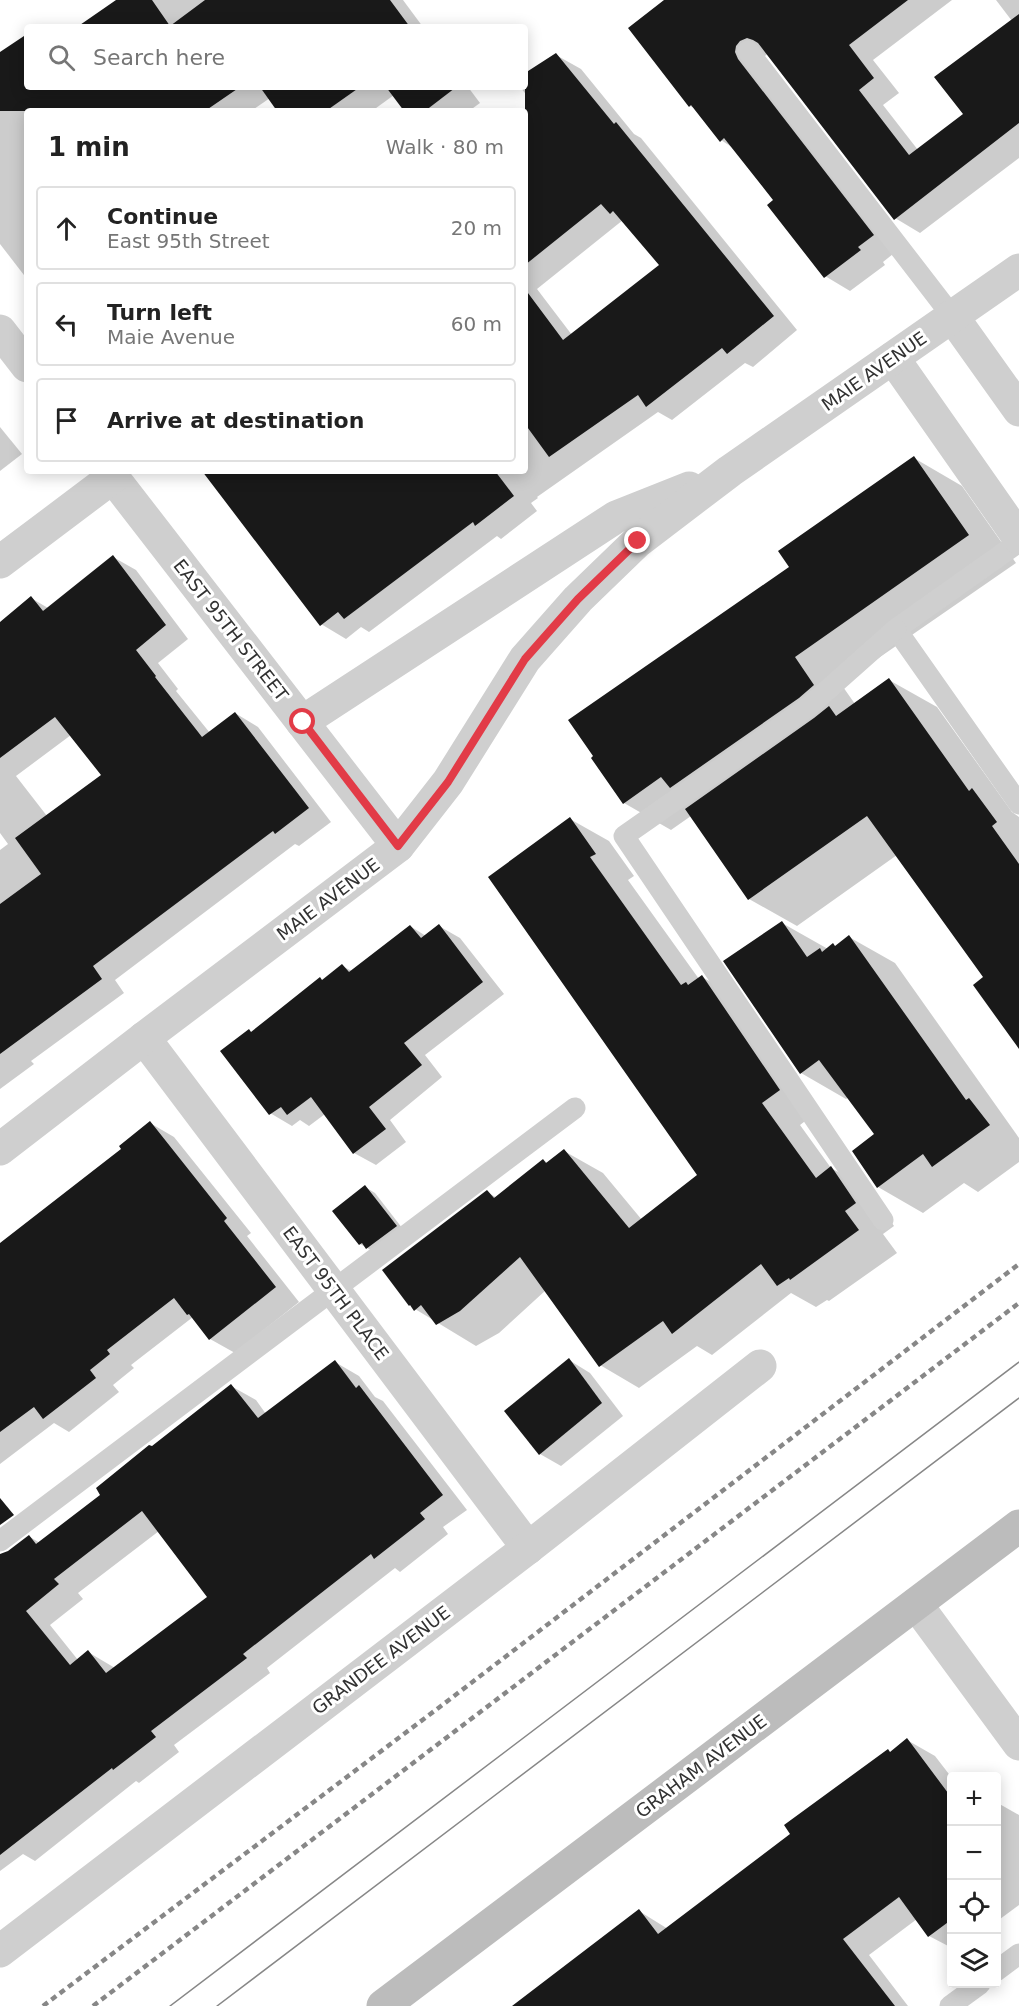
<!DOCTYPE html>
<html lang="en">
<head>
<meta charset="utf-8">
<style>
  body { margin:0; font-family:"DejaVu Sans",sans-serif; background:#f2f2f2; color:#222 }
  .controls { position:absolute; right:18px; bottom:18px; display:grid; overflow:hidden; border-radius:6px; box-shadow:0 3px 15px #0003 }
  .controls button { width:54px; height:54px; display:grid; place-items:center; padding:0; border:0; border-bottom:2px solid #e0e0e0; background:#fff; color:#222; font:30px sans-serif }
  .stop { position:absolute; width:18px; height:18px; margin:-14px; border:4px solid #e23b47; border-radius:50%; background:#fff }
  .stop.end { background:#e23b47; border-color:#fff; box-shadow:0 2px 6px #0008 }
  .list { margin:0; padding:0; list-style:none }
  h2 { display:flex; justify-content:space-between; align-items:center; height:78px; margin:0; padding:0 24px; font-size:26px }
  h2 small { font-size:20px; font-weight:400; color:#767676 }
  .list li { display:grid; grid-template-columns:39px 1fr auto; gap:18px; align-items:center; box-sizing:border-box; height:84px; margin:0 12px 12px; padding:0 12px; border:2px solid #e0e0e0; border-radius:6px }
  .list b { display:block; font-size:22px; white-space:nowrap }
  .list p { margin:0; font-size:20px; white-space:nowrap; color:#767676 }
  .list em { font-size:20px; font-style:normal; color:#767676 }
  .icon { flex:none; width:33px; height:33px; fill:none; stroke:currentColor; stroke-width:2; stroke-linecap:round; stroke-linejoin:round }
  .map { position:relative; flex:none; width:1019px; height:2006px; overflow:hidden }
  .search { position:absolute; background:#fff; box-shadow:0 3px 15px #0003; left:24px; top:24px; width:504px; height:66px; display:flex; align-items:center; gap:15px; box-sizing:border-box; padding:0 21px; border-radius:6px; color:#767676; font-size:22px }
  .panel { position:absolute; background:#fff; box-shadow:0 3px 15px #0003; left:24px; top:108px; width:504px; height:366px; border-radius:6px }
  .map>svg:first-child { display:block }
  .shadow { fill:#0003; fill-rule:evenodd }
  .building { fill:#191919; fill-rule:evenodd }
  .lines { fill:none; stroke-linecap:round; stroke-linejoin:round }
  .lane { stroke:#cfcfcf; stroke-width:21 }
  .street { stroke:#cfcfcf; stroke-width:33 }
  .secondary { stroke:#bcbcbc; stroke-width:33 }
  .tram { stroke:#878787; stroke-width:1.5 }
  .rail { stroke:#878787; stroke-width:4.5; stroke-dasharray:6 4.5; stroke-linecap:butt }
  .route { stroke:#e23b47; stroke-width:8 }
  .labels { text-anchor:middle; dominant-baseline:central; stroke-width:6; stroke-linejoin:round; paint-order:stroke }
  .street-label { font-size:18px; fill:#323232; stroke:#fff }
</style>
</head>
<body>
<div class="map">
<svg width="1019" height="2006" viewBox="0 0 1019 2006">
  <rect width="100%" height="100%" fill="#fff"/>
  <!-- shadow -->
  <g class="shadow">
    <path d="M 119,0 L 403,0 L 423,27 L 80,27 Z"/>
    <path d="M 666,0 L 952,0 L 873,60 L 899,93 L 883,105 L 918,150 L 965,114 L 1012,21 L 996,0 L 1019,0 L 1019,158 L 920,233 L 895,218 L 768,54 L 766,55 L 761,61 L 898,250 L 883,262 L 885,265 L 850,291 L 825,276 L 775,200 L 733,148 L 721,140 L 696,109 L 690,106 Z"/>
    <path d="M 27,35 L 27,87 L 468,87 L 480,103 L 469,111 L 406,111 L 394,95 L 372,111 L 279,111 L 270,98 L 251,111 L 27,111 L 27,279 L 0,244 L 0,69 Z"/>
    <path d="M 556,55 L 581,69 L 634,134 L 641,138 L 797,330 L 753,367 L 745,363 L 672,420 L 658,412 L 537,497 L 538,498 L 531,503 L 537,511 L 501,539 L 497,536 L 369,632 L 361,627 L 346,639 L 321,624 L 219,471 L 525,471 L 525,138 L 547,120 L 520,87 L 525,87 L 525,75 ZM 623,220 L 661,266 L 572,335 L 537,289 Z"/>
    <path d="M 0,427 L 22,454 L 0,471 Z"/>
    <path d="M 914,458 L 962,486 L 1016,563 L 841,684 L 855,704 L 889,680 L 937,707 L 1012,812 L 1019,817 L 1019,1046 L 985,977 L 897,855 L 797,926 L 749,899 L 691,816 L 671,830 L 624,803 L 791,567 Z"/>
    <path d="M 113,557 L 136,570 L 188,639 L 158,663 L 178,689 L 176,691 L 210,733 L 235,713 L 258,727 L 331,822 L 299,846 L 295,844 L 115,980 L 124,993 L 31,1061 L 34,1064 L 0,1089 L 0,850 L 8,844 L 0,833 L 0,639 L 31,598 L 48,608 ZM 71,735 L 104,775 L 47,816 L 16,776 Z"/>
    <path d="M 570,819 L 609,841 L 634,876 L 628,880 L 699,979 L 702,977 L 741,999 L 817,1112 L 800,1125 L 831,1168 L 870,1190 L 894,1226 L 883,1234 L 897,1253 L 829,1301 L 827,1300 L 816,1307 L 791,1293 L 712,1355 L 697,1346 L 639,1388 L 600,1365 L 546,1290 L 499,1333 L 476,1346 L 415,1309 L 487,1192 L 497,1198 L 543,1160 L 548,1163 L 564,1151 L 603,1173 L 642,1220 L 699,1175 Z"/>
    <path d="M 782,923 L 828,949 L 836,947 L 849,937 L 895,963 L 1019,1138 L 1019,1162 L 978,1192 L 964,1183 L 923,1213 L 878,1187 L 876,1135 L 849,1097 L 846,1099 L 801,1073 Z"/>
    <path d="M 410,926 L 426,936 L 439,926 L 460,938 L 504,994 L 425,1055 L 442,1077 L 390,1120 L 406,1142 L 376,1165 L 354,1153 L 325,1114 L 309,1126 L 300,1120 L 292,1126 L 270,1113 L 249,1031 L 252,1033 L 320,979 L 323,981 L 342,966 L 352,971 Z"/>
    <path d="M 150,1123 L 174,1137 L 251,1233 L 247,1236 L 299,1302 L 235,1353 L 210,1339 L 193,1317 L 131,1365 L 134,1368 L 113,1385 L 119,1392 L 69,1432 L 54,1423 L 0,1464 L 0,1245 L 123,1149 Z"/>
    <path d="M 365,1187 L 375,1193 L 406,1233 L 378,1254 L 360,1244 Z"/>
    <path d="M 569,1360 L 590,1373 L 623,1416 L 561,1466 L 540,1454 Z"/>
    <path d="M 335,1362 L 359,1376 L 375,1397 L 383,1401 L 467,1510 L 443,1527 L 448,1534 L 400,1572 L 395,1568 L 267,1668 L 270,1673 L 174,1745 L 179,1752 L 139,1783 L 136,1781 L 35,1861 L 23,1854 L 0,1871 L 0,1562 L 30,1537 L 40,1543 L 103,1495 L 152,1448 L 231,1386 L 256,1400 L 266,1414 ZM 159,1531 L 209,1597 L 115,1668 L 88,1652 L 78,1660 L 50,1625 L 83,1599 L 78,1593 Z"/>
    <path d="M 907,1740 L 935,1756 L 952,1778 L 952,1948 L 929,1936 L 917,1919 L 869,1955 L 908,2006 L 521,2006 L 639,1911 L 668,1929 L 792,1834 Z"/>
    <path d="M 996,1802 L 1019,1815 L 1019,1905 L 996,1922 Z"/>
  </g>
  <!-- building -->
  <g class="building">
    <path d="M 116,0 L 152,0 L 170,26 L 205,0 L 390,0 L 410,27 L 77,27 Z"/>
    <path d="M 664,0 L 908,0 L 849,45 L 874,78 L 859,90 L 909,155 L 963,114 L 934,77 L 1019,14 L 1019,123 L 894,220 L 758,43 L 753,40 L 747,38 L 740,41 L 736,46 L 735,52 L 738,59 L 874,235 L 858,247 L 861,250 L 824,278 L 767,205 L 773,200 L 724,138 L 720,142 L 691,105 L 689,107 L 628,28 Z"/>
    <path d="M 27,34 L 27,87 L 240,87 L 205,111 L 0,111 L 0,52 Z"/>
    <path d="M 556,53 L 614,124 L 616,122 L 774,316 L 727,354 L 722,348 L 646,407 L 638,395 L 549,457 L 525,424 L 525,289 L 563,340 L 659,265 L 613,211 L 610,214 L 601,204 L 525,265 L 525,73 Z"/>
    <path d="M 260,87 L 360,87 L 326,111 L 277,111 Z"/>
    <path d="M 386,87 L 454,87 L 455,88 L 425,111 L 404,111 Z"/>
    <path d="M 914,456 L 969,535 L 795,657 L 814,685 L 799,698 L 670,788 L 661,777 L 623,804 L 591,758 L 593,756 L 568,720 L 789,567 L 778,551 Z"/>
    <path d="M 202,471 L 495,471 L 514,496 L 475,526 L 473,522 L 344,619 L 338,612 L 320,626 Z"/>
    <path d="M 113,555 L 166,625 L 136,650 L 156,676 L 155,677 L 202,737 L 235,712 L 309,808 L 275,834 L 273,831 L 93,966 L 102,979 L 0,1054 L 0,904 L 41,874 L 15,838 L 101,775 L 55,717 L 0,758 L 0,622 L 31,596 L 43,611 Z"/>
    <path d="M 889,678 L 969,791 L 972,788 L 997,822 L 992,826 L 1019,864 L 1019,1049 L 973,985 L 983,977 L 867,816 L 748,900 L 685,809 L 814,718 L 829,706 L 836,716 Z"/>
    <path d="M 570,817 L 596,854 L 590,857 L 681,985 L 686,982 L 688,985 L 702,975 L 780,1090 L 762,1103 L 816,1178 L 831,1166 L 856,1203 L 845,1211 L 859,1230 L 790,1280 L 789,1278 L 777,1286 L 761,1264 L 672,1334 L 663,1321 L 599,1367 L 520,1257 L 460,1311 L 436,1325 L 421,1305 L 414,1311 L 410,1305 L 409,1306 L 382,1270 L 487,1190 L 494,1198 L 543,1159 L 546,1163 L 564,1149 L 629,1228 L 697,1175 L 488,877 Z"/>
    <path d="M 782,921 L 807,957 L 820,948 L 822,952 L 833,943 L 835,946 L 849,935 L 966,1100 L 969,1098 L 990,1125 L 932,1167 L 923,1154 L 877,1188 L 852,1151 L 874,1134 L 819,1060 L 800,1074 L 723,961 Z"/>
    <path d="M 439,924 L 483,982 L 404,1043 L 422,1065 L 369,1107 L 386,1129 L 353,1154 L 311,1097 L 287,1115 L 281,1107 L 269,1115 L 220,1051 L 249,1029 L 251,1032 L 320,977 L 322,980 L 342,964 L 349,972 L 410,925 L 421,938 Z"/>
    <path d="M 150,1121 L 227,1218 L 224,1221 L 276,1287 L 209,1340 L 189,1314 L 187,1315 L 174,1298 L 107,1350 L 110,1354 L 90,1370 L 96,1378 L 43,1419 L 34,1407 L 0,1432 L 0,1243 L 121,1149 L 119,1146 Z"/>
    <path d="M 365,1185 L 397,1226 L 366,1249 L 362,1243 L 359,1245 L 332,1211 Z"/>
    <path d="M 569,1358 L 602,1403 L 539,1455 L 504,1411 Z"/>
    <path d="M 335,1360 L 356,1388 L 359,1385 L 443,1495 L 420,1513 L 425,1519 L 374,1559 L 371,1554 L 243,1654 L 247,1658 L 151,1731 L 156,1737 L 113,1770 L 112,1768 L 0,1855 L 0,1554 L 8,1551 L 29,1535 L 36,1544 L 100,1495 L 96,1488 L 149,1445 L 152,1446 L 231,1384 L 258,1418 ZM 142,1511 L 207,1597 L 106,1673 L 88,1650 L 70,1665 L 26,1611 L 59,1584 L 54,1579 Z"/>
    <path d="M 0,1498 L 14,1515 L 0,1525 Z"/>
    <path d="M 907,1738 L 951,1797 L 951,1920 L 928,1937 L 899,1897 L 843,1939 L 895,2006 L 512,2006 L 639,1909 L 658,1934 L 790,1834 L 784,1825 L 888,1749 L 890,1752 Z"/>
  </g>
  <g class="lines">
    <!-- lane -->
    <g class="lane">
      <path d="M 748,51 L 952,316"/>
      <path d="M 1019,542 L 896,629 L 1019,804"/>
      <path d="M 883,1220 L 624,836 L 807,708 L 896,629"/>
      <path d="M 0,1541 L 575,1108"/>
      <path d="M 996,1971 L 1019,1954"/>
      <path d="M 950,2006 L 980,1984"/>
    </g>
    <!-- street -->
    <g class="street">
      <path d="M 952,316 L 1019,410"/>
      <path d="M 0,331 L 27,366"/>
      <path d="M 893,358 L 1019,538"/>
      <path d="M 108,471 L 398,846"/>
      <path d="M 0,562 L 113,477"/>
      <path d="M 302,722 L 616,517 L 689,488"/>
      <path d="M 144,1038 L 528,1548"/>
      <path d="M 0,1149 L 144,1038 L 398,846 L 448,782 L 525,659 L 578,599 L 638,541 L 730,471 L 1019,270"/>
      <path d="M 916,1604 L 1019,1744"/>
      <path d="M 0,1951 L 528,1548 L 760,1366"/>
    </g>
    <!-- secondary -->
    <path class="secondary" d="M 383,2006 L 1019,1526"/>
    <!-- tram -->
    <g class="tram">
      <path d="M 170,2006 L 1019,1362"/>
      <path d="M 217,2006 L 1019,1398"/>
    </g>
    <!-- rail -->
    <g class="rail">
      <path d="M 43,2006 L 441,1706 L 1019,1264"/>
      <path d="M 93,2006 L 1019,1303"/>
    </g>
  </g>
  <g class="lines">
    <!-- route -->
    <path class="route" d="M 303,722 L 398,846 L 448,782 L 525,659 L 578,599 L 638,541"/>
  </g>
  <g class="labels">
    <!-- street labels -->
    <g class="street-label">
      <text transform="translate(874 371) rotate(-35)">MAIE AVENUE</text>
      <text transform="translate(231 630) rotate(52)">EAST 95TH STREET</text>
      <text transform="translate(328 899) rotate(-37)">MAIE AVENUE</text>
      <text transform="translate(336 1293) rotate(53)">EAST 95TH PLACE</text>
      <text transform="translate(381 1660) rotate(-37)">GRANDEE AVENUE</text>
      <text transform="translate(701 1766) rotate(-37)">GRAHAM AVENUE</text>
    </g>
  </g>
</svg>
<div class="controls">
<button>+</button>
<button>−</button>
<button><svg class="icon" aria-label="locate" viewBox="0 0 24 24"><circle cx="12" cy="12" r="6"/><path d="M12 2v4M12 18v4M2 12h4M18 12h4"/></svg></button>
<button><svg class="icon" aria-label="layers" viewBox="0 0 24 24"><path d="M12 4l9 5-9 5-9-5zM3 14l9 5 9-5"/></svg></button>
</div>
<div class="stop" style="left:303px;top:722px"></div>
<div class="stop end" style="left:638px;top:541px"></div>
<div class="search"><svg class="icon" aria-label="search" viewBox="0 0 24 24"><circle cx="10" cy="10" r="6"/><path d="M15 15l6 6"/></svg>Search here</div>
<section class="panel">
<h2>1 min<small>Walk · 80 m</small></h2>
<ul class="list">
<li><svg class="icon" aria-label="ahead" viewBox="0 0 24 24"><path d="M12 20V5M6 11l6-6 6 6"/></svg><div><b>Continue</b><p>East 95th Street</p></div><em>20 m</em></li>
<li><svg class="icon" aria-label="left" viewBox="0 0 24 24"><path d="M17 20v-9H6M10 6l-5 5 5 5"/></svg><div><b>Turn left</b><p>Maie Avenue</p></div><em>60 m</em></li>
<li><svg class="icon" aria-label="arrive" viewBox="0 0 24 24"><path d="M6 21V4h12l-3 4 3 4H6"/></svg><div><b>Arrive at destination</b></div></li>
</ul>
</section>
</div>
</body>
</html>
